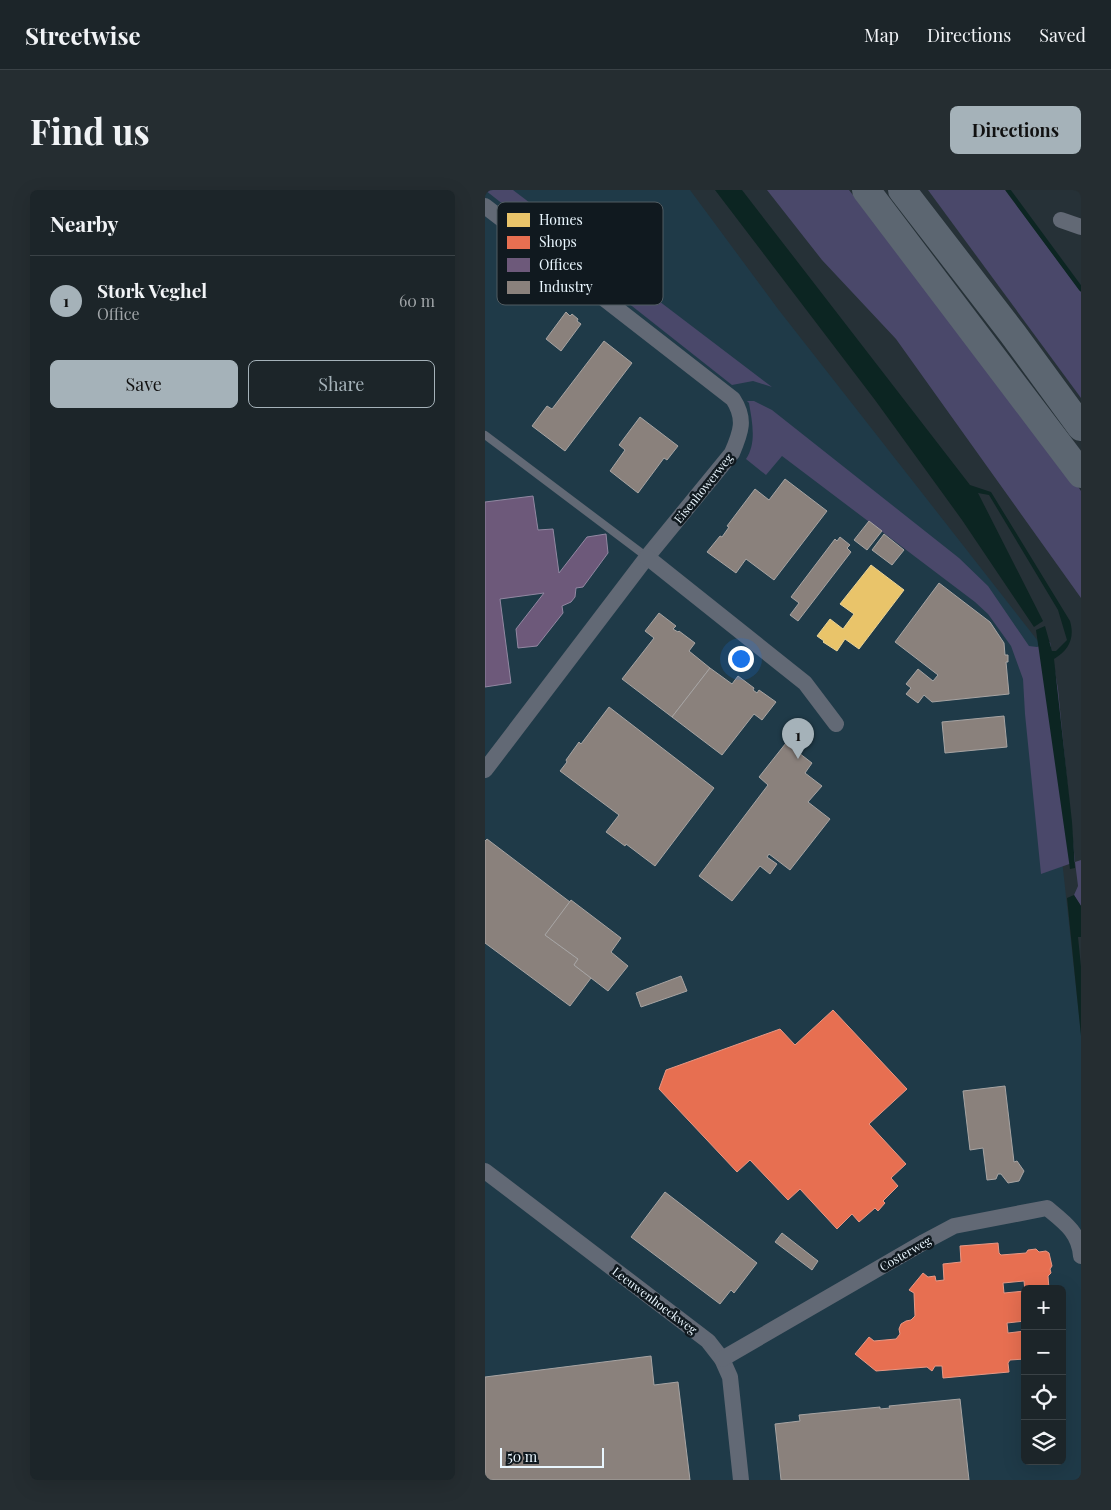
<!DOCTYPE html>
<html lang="en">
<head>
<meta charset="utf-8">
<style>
  body { margin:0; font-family:"Playfair Display",serif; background:#252d31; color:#f1f3f6 }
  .controls { position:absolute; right:15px; bottom:15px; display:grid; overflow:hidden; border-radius:8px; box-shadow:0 5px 20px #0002 }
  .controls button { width:45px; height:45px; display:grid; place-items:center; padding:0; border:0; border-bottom:1px solid #3a4246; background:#1c2529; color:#f1f3f6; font:25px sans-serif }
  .scale { position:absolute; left:15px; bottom:12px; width:104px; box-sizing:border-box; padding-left:5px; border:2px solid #eaf7ff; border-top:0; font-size:14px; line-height:18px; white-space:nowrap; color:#eaf7ff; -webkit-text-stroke:4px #10191f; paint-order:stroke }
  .you { position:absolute; left:255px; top:468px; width:18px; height:18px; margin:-12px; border:4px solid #fff; border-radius:50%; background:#1a73e8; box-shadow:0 0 0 8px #1a73e833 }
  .badge { display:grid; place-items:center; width:32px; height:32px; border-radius:50%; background:#a5b2b9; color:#111; font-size:16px; font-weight:700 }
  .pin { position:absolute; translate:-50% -41px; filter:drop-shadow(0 1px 2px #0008) }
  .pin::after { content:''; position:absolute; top:26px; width:18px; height:15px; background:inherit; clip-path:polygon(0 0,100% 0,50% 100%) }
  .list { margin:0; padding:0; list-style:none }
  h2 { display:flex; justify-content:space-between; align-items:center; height:65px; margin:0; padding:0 20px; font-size:21px }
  h2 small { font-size:16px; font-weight:400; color:#a0a5a8 }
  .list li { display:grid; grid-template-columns:32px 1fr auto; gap:15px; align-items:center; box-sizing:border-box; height:90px; padding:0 20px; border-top:1px solid #3a4246 }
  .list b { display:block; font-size:19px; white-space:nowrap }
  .list p { margin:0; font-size:16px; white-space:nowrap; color:#a0a5a8 }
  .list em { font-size:16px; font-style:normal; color:#a0a5a8 }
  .actions { display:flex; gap:10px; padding:15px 20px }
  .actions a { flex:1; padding:11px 0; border:1px solid #a5b2b9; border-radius:8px; text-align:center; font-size:18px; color:#a5b2b9 }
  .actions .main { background:#a5b2b9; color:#111 }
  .icon { flex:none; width:28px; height:28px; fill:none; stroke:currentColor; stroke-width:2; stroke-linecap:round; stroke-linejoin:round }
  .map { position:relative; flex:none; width:596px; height:1290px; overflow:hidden; border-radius:8px }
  header { display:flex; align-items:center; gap:30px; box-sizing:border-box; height:70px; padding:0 25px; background:#1c2529; border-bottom:1px solid #3a4246 }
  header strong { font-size:24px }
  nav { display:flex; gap:28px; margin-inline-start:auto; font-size:18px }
  .intro { display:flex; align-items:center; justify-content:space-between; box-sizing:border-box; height:120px; padding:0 30px }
  h1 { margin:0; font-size:35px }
  .button { padding:12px 22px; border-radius:8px; background:#a5b2b9; color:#111; font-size:18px; font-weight:700 }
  main { display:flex; gap:30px; padding:0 30px }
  aside { flex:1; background:#1c2529; border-radius:8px; box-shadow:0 5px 20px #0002 }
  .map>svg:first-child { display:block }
  .built { fill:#1f3a48; fill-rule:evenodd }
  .green { fill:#4a486a }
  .water { fill:#0c2522 }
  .homes { fill:#e9c46a; stroke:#e9d397 }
  .shops { fill:#e76f51; stroke:#e89885; fill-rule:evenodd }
  .offices { fill:#6d597a; stroke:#9288a2 }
  .industry { fill:#8a817c; stroke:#a7a4a3 }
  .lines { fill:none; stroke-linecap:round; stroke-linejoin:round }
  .stream { stroke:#0c2522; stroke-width:4.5 }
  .lane { stroke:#626975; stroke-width:8 }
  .street { stroke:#626975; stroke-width:16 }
  .highway { stroke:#5c6671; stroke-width:28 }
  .labels { text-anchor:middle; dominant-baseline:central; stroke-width:5; stroke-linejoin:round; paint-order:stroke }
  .street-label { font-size:12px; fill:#eaf7ff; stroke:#10191f }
  .key { fill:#10191f; stroke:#515c62; stroke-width:1 }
  .key-label { font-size:14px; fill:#eaf7ff }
</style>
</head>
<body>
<header>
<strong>Streetwise</strong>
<nav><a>Map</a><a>Directions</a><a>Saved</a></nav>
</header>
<div class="intro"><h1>Find us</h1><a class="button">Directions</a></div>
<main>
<aside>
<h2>Nearby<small></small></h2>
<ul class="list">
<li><span class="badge">1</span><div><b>Stork Veghel</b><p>Office</p></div><em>60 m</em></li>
</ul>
<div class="actions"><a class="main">Save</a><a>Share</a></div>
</aside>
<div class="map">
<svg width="596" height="1290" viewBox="0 0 596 1290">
  <rect width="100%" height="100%" fill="#263137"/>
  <!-- built -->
  <path class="built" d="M 0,0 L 205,0 L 293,119 L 553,451 L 596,843 L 596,1290 L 0,1290 ZM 540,1099 L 577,1099 L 577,1271 L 540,1271 Z"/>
  <!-- green -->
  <g class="green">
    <path d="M 0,0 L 28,0 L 287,197 L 268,191 L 247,195 Z"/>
    <path d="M 282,0 L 364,0 L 590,292 L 596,301 L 596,408 L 411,149 L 337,70 Z"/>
    <path d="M 443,0 L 520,0 L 596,102 L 596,208 Z"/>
    <path d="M 262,211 L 269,211 L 287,220 L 474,368 L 503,396 L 544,456 L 552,457 L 565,452 L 573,499 L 590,672 L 596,670 L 596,716 L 589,705 L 593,696 L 590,672 L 556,684 L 540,524 L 538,489 L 526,456 L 503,424 L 490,412 L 297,266 L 281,285 L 261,269 C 272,253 267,231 264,213 Z"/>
  </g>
  <!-- water -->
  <g class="water">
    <path d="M 230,0 L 257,0 L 485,295 L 506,302 L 585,431 C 590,448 584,460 569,469 L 587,632 L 590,678 L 585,679 L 551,440 L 560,436 L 567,461 L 571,461 L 582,450 L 573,420 L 504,305 L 493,303 L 558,431 L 549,437 L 477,330 L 390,210 Z"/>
    <path d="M 589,705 L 596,716 L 596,747 L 593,747 L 596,777 L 596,846 L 582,708 Z"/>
  </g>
  <!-- homes -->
  <path class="homes" d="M 386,375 L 419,400 L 374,459 L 360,449 L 352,461 L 338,452 L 339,451 L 332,446 L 345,429 L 358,439 L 369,424 L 355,414 Z"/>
  <!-- shops -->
  <g class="shops">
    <path d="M 348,820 L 422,899 L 384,934 L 421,974 L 406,988 L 413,996 L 398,1011 L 400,1013 L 393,1021 L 390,1018 L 374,1032 L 367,1024 L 352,1039 L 315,999 L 303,1010 L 265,970 L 252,982 L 174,899 L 181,880 L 295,839 L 310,855 Z"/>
    <path d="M 513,1053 L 514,1063 L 516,1065 L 541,1063 L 543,1060 L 551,1059 L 554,1062 L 561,1061 L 564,1063 L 567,1076 L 565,1079 L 566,1083 L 563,1086 L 564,1099 L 540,1099 L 540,1131 L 522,1133 L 523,1143 L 540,1141 L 540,1169 L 525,1170 L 523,1173 L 524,1182 L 458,1188 L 457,1176 L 450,1176 L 447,1181 L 442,1177 L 391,1181 L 370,1164 L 384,1147 L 389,1151 L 411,1149 L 415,1144 L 414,1139 L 416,1134 L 421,1131 L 426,1130 L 430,1126 L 429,1103 L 424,1100 L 438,1083 L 443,1087 L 450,1086 L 451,1091 L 459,1090 L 458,1074 L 476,1072 L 475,1056 ZM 539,1091 L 540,1101 L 519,1103 L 518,1093 Z"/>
  </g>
  <!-- offices -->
  <path class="offices" d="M 48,306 L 53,340 L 68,339 L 74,383 L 102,347 L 121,344 L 123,363 L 98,397 L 91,398 L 90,407 L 86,412 L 77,416 L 78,423 L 52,456 L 33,458 L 31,439 L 59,403 L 15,409 L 26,493 L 0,497 L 0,312 Z"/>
  <!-- industry -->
  <g class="industry">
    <path d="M 81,122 L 85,126 L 87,124 L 93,129 L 92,131 L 96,134 L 76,161 L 61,149 Z"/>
    <path d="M 119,151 L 147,173 L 80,261 L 47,236 L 62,216 L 67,219 Z"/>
    <path d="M 155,227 L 193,256 L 182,270 L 179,268 L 153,303 L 125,281 L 140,260 L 134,255 Z"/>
    <path d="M 300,289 L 342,321 L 289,390 L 261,369 L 251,383 L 222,362 L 235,346 L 237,347 L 244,337 L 242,336 L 270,299 L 284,310 Z"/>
    <path d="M 384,331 L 397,341 L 382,360 L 369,350 Z"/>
    <path d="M 399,344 L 419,360 L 407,375 L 387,360 Z"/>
    <path d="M 355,347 L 365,355 L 362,358 L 366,362 L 313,431 L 305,425 L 314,413 L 306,407 L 350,349 L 352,351 Z"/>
    <path d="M 454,393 L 505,432 L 519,453 L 520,465 L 523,465 L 523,472 L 521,472 L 524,504 L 447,512 L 439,505 L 433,513 L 421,504 L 426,498 L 421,494 L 433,479 L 448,491 L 453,485 L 410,452 Z"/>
    <path d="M 174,423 L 191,436 L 188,439 L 193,442 L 194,441 L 210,453 L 204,461 L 225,478 L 187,527 L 137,489 L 169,448 L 160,441 Z"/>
    <path d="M 225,478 L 247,494 L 253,486 L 269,498 L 268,500 L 272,503 L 274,500 L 291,512 L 277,530 L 269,524 L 237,565 L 187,527 Z"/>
    <path d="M 124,517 L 229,598 L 170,676 L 141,654 L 140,656 L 121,642 L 134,625 L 75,581 L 82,572 L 81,570 L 94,552 L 96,554 Z"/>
    <path d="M 519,526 L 522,557 L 460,563 L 457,532 Z"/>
    <path d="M 301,553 L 327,573 L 320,583 L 337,596 L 323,612 L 345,629 L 305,680 L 284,664 L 282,667 L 292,674 L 285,684 L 275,676 L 247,711 L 214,686 L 283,595 L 274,587 Z"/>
    <path d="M 2,649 L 85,712 L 60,745 L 93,769 L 89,775 L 106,788 L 85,816 L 0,753 L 0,651 Z"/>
    <path d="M 86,710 L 136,748 L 126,762 L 143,776 L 123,801 L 89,775 L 93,769 L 60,745 Z"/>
    <path d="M 196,786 L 202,801 L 156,817 L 151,803 Z"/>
    <path d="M 520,896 L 529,972 L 532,971 L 539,981 L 534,991 L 523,993 L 516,984 L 513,984 L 511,989 L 502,990 L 498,958 L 485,960 L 478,901 Z"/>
    <path d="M 180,1002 L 272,1073 L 249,1103 L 246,1100 L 235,1114 L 146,1047 Z"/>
    <path d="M 297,1043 L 333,1071 L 327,1080 L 290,1052 Z"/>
    <path d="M 166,1166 L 169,1195 L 193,1192 L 205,1290 L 0,1290 L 0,1187 Z"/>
    <path d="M 475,1209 L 484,1290 L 296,1290 L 290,1234 L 315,1231 L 314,1225 L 395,1217 L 395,1219 L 405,1218 L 404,1216 Z"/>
  </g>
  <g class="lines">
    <!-- stream -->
    <path class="stream" d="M 523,0 L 596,99"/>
    <!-- lane -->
    <path class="lane" d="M 0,245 L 162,367"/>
    <!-- street -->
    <g class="street">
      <path d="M 0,16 L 248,209 C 261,229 256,242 247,263 L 162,367 L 0,580"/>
      <path d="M 576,30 L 596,37"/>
      <path d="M 162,367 L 320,493 L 351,534"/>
      <path d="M 0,981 L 223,1151 L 237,1169 L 245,1187 L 256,1290"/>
      <path d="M 237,1169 L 439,1052 L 469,1036 L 562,1018 C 579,1032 594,1042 596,1066"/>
    </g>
    <!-- highway -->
    <g class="highway">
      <path d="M 381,0 L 596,284"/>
      <path d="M 417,0 L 528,144 L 596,237"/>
    </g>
  </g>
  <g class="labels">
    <!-- street labels -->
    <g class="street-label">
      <text transform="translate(218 298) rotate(-51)">Eisenhowerweg</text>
      <text transform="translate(420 1063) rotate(-30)">Costerweg</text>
      <text transform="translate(170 1110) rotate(37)">Leeuwenhoeckweg</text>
    </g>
  </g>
  <!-- legend -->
  <rect x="12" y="12" width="166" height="103" rx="8" class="key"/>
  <rect x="22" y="23" width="23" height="14" fill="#e9c46a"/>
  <rect x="22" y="46" width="23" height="13" fill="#e76f51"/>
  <rect x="22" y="68" width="23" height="14" fill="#6d597a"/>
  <rect x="22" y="91" width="23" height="13" fill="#8a817c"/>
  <g class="key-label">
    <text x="54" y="35">Homes</text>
    <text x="54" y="57">Shops</text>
    <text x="54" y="80">Offices</text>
    <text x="54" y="102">Industry</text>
  </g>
</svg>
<div class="controls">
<button>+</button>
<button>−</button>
<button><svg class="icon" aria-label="locate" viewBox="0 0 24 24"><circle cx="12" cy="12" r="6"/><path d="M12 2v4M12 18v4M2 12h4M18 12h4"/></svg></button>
<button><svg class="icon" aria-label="layers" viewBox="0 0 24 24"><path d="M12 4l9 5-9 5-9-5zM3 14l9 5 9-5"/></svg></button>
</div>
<div class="scale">50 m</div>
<div class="you"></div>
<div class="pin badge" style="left:313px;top:569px">1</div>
</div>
</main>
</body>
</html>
